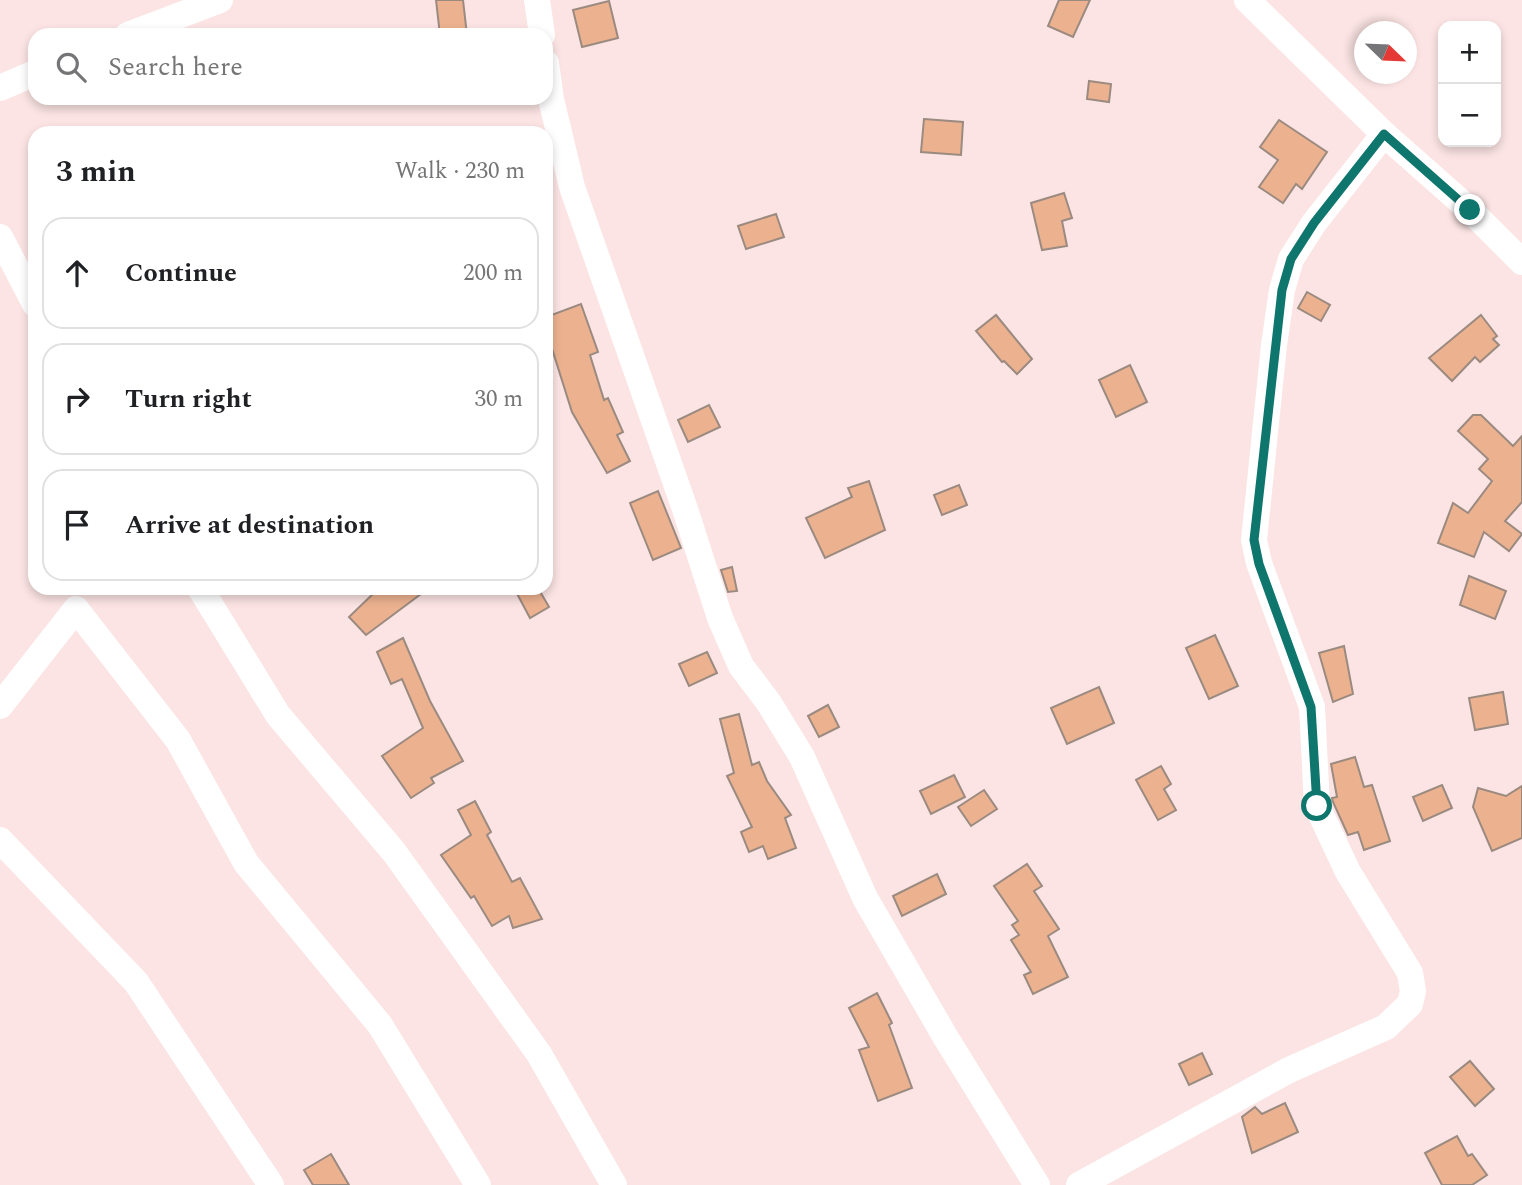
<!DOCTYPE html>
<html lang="en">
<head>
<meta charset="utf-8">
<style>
  body { margin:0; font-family:Spectral,serif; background:#f6f6f6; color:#202124 }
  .controls { position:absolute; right:21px; top:21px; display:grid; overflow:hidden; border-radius:14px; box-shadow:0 4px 10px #0003 }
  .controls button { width:63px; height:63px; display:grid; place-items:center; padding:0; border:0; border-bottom:2px solid #e0e0e0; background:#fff; color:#202124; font:35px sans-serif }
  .compass { position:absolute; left:1354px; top:21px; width:63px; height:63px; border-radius:50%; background:#fff; box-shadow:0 4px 10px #0003; rotate:113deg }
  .stop { position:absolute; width:21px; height:21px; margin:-16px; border:5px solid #0f766e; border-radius:50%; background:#fff }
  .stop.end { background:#0f766e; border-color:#fff; box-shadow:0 2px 7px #0008 }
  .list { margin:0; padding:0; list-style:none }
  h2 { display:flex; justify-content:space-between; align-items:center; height:91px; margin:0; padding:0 28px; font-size:30px }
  h2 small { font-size:23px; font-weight:400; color:#757577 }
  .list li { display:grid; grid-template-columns:46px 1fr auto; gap:21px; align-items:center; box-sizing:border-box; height:112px; margin:0 14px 14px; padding:0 14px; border:2px solid #e0e0e0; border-radius:21px }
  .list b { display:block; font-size:26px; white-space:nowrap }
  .list em { font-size:23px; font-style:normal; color:#757577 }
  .icon { flex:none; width:38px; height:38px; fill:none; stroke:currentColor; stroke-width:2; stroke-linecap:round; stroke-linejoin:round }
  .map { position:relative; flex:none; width:1522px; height:1185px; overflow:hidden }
  .search { position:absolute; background:#fff; box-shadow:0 4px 10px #0003; left:28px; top:28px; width:525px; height:77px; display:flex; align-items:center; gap:18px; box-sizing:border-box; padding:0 24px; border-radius:21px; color:#757577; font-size:26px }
  .panel { position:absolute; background:#fff; box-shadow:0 4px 10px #0003; left:28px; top:126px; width:525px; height:469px; border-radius:21px }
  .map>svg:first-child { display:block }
  .building { fill:#ecb290; stroke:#9b8a80; stroke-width:2 }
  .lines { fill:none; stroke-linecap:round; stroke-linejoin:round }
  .minor { stroke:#fff; stroke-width:26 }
  .route { stroke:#0f766e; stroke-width:9 }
</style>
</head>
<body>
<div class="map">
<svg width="1522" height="1185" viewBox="0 0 1522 1185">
  <rect width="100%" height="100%" fill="#fbe4e3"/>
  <!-- building -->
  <g class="building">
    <path d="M 436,0 L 463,0 L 467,35 L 440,35 Z"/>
    <path d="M 1059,0 L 1090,0 L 1073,37 L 1048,26 Z"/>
    <path d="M 609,1 L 618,38 L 582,47 L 573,10 Z"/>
    <path d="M 1089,81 L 1111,84 L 1109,102 L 1087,99 Z"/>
    <path d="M 924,119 L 963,122 L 961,155 L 921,152 Z"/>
    <path d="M 1279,120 L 1327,152 L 1302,189 L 1296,184 L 1283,203 L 1259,187 L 1278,160 L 1260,147 Z"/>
    <path d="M 1064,193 L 1072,218 L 1062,221 L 1067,246 L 1042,250 L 1031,203 Z"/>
    <path d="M 776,214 L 784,237 L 746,249 L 738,226 Z"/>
    <path d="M 1307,292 L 1330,305 L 1321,321 L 1298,308 Z"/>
    <path d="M 581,304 L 598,352 L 590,355 L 604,400 L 608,398 L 623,432 L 617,435 L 630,461 L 607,473 L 572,412 L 548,336 L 552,335 L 546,317 Z"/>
    <path d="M 996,315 L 1032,359 L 1017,374 L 1004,361 L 1002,362 L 976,331 Z"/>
    <path d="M 1481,315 L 1497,336 L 1493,339 L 1499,345 L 1480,362 L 1475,357 L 1452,381 L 1429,358 Z"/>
    <path d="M 1130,365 L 1147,402 L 1116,417 L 1099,380 Z"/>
    <path d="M 709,405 L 720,427 L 688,442 L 678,420 Z"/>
    <path d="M 1473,415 L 1481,415 L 1513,446 L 1522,436 L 1522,502 L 1505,521 L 1522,534 L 1509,551 L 1484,532 L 1474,557 L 1438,543 L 1453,503 L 1468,513 L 1492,481 L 1479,469 L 1488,459 L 1458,431 Z"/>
    <path d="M 869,481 L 885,530 L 825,558 L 806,518 L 852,497 L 848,488 Z"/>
    <path d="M 959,485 L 967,505 L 942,515 L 934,495 Z"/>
    <path d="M 658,491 L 681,548 L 653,560 L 630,503 Z"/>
    <path d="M 732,567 L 737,591 L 728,592 L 721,570 Z"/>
    <path d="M 1469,576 L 1506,591 L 1495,619 L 1460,605 Z"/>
    <path d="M 379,588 L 429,588 L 366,635 L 349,617 Z"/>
    <path d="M 514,588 L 538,588 L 549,607 L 530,618 Z"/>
    <path d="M 1215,635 L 1238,686 L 1209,699 L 1186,648 Z"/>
    <path d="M 403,638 L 430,701 L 463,761 L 431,778 L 434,783 L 411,798 L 382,756 L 423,728 L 402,679 L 391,684 L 377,652 Z"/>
    <path d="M 1344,646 L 1353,694 L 1333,702 L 1319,653 Z"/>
    <path d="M 707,652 L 717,673 L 689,686 L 679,664 Z"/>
    <path d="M 1099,687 L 1114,723 L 1067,744 L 1051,708 Z"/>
    <path d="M 1503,692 L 1508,724 L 1475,730 L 1469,698 Z"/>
    <path d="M 828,705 L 839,727 L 819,737 L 808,716 Z"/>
    <path d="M 739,714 L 752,765 L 759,762 L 767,781 L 791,815 L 785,818 L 796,848 L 768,859 L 763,846 L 749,852 L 741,832 L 752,827 L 727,776 L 734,773 L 720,719 Z"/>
    <path d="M 1355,757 L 1364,787 L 1372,785 L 1390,841 L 1364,850 L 1358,832 L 1348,835 L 1333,802 L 1332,798 L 1337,797 L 1331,764 Z"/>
    <path d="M 1161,766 L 1171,784 L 1164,789 L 1176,810 L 1158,820 L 1136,780 Z"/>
    <path d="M 954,775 L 965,797 L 931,814 L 920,791 Z"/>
    <path d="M 1442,785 L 1452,808 L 1423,821 L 1413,797 Z"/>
    <path d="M 1522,786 L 1522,838 L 1492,851 L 1473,807 L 1478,788 L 1506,796 Z"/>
    <path d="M 984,790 L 997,809 L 971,826 L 958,807 Z"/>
    <path d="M 475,801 L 491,832 L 487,835 L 512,882 L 520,878 L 542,919 L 513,928 L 509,916 L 492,926 L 474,896 L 471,898 L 441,855 L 471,835 L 458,810 Z"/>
    <path d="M 1027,864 L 1042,886 L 1034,891 L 1059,929 L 1048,936 L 1068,977 L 1033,994 L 1024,975 L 1031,972 L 1011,940 L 1019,935 L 1012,925 L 1018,921 L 994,886 Z"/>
    <path d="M 937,874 L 946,894 L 902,916 L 893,896 Z"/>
    <path d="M 877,993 L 892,1023 L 889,1025 L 912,1088 L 878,1101 L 859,1050 L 869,1047 L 849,1008 Z"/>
    <path d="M 1202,1053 L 1212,1074 L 1189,1085 L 1179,1064 Z"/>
    <path d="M 1470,1061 L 1494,1089 L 1475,1106 L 1450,1077 Z"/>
    <path d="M 1285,1103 L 1298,1132 L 1252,1153 L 1242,1117 L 1255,1107 L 1262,1114 Z"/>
    <path d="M 1457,1136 L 1468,1156 L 1472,1154 L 1487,1175 L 1472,1185 L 1442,1185 L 1425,1153 Z"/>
    <path d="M 331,1154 L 349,1185 L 313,1185 L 304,1170 Z"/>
  </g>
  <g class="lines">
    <!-- minor -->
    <g class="minor">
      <path d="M 537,0 L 542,35"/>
      <path d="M 1247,0 L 1384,134 L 1470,210 L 1522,262"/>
      <path d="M 128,35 L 220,0"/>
      <path d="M 546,63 L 551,99 L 572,187 L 685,509 L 720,618 L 741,666 L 769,703 L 802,757 L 865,898 L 946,1038 L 1037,1185"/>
      <path d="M 0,88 L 35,73"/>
      <path d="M 0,237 L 35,304"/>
      <path d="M 200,588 L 278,715 L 394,852 L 539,1054 L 614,1185"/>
      <path d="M 0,706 L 76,609 L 178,740 L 246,863 L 380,1025 L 478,1185"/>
      <path d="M 0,840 L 136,982 L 271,1185"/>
      <path d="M 1079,1185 L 1289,1070 L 1386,1027 L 1410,1004 L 1413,991 L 1410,973 L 1348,872 L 1317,806 L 1312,707 L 1259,563 L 1254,540 L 1274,345 L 1282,290 L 1291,259 L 1314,223 L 1384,134"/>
    </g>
  </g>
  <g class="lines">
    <!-- route -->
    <path class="route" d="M 1317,806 L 1311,707 L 1259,564 L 1254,540 L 1282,290 L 1291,259 L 1314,223 L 1384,134 L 1470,210"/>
  </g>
</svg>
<div class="controls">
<button>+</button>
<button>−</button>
</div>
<svg class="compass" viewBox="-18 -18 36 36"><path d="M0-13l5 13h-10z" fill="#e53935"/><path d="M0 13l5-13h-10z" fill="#757577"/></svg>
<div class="stop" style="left:1317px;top:806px"></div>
<div class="stop end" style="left:1470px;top:210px"></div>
<div class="search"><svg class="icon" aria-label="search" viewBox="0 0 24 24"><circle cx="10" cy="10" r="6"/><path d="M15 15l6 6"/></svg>Search here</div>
<section class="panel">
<h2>3 min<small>Walk · 230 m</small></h2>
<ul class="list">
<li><svg class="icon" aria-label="ahead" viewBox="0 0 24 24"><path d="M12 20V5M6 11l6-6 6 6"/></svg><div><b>Continue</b></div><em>200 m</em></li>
<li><svg class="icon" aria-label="right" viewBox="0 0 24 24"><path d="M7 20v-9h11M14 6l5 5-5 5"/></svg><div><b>Turn right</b></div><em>30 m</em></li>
<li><svg class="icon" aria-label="arrive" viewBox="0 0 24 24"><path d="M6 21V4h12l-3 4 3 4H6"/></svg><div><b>Arrive at destination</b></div></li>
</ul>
</section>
</div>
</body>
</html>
